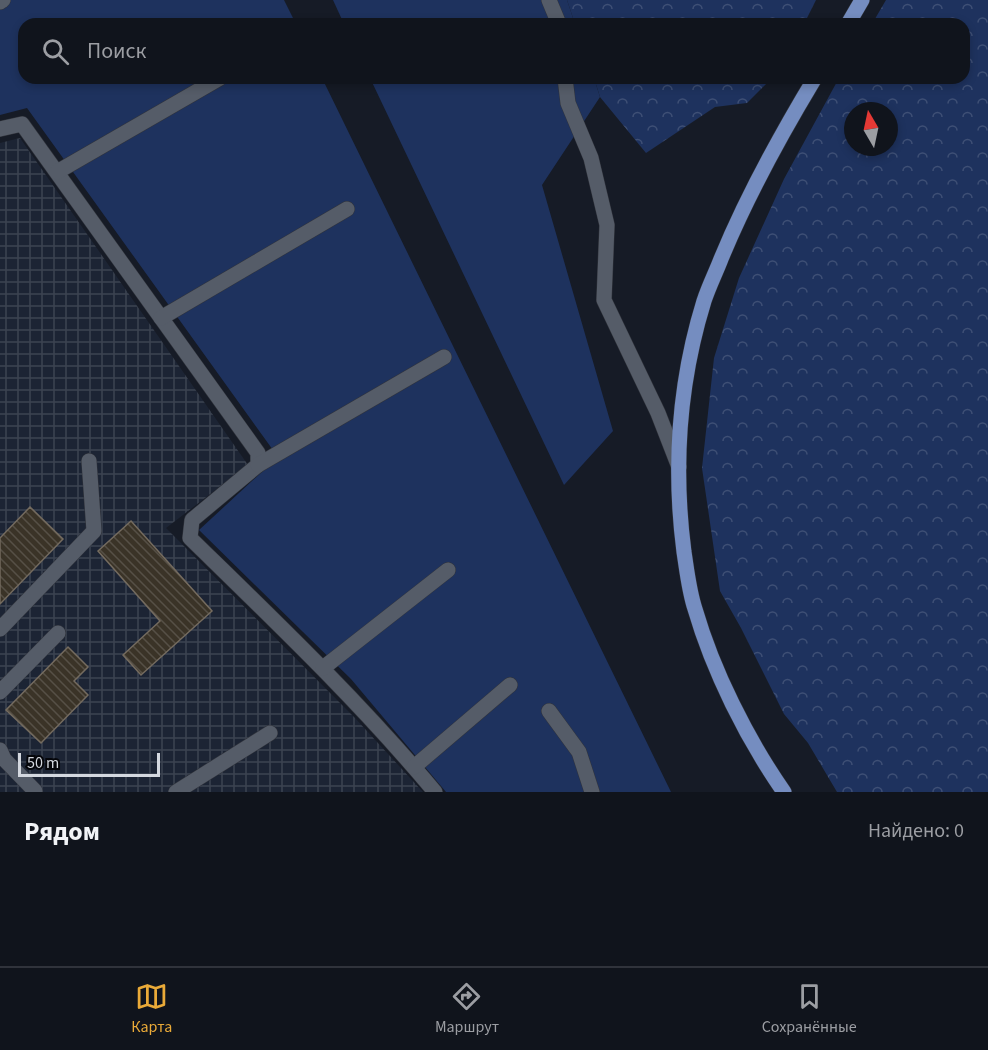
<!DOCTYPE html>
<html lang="ru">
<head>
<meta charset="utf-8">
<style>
  body { margin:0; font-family:"Source Sans 3",sans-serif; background:#1e2129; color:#f1f3f6 }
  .compass { position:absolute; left:844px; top:102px; width:54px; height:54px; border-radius:50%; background:#10141c; box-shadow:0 3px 9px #0003; rotate:351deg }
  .scale { position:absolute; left:18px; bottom:15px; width:142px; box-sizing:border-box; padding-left:6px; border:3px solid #d4d8df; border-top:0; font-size:16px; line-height:21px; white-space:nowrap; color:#d4d8df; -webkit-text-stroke:4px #05060a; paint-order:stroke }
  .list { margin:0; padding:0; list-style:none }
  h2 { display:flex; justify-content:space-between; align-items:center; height:78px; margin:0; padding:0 24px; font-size:26px }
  h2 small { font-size:20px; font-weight:400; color:#9c9ea3 }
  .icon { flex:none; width:33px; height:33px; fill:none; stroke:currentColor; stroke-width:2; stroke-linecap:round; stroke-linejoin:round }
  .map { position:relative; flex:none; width:988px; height:792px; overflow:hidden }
  .search { position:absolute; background:#10141c; box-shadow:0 3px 9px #0003; left:18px; right:18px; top:18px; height:66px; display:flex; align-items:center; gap:15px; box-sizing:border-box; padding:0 21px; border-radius:18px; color:#9c9ea3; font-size:22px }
  .sheet { height:174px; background:#10141c }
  nav { display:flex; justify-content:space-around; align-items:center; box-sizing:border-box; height:84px; border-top:2px solid #30333b; background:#10141c; font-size:16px; color:#9c9ea3 }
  nav a { display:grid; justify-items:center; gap:3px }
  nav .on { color:#eaaa38 }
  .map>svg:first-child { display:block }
  .industrial { fill:url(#industrial-grid) }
  .forest { fill:url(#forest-crowns); fill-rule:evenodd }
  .garden { fill:#1e325e }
  .building { fill:url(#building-back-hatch); stroke:#746b5f; stroke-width:1.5 }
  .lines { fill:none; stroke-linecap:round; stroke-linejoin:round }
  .minor-casing { stroke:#31343c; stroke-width:16 }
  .major-casing { stroke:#31343c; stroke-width:16 }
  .minor { stroke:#555c68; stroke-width:15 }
  .major { stroke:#758dc0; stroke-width:15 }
</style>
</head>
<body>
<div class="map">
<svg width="988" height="792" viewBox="0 0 988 792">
  <defs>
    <pattern id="industrial-grid" width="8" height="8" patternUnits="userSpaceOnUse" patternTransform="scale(1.5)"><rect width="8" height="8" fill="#1c2434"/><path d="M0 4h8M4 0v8" fill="none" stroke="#3c4351"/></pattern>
    <pattern id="forest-crowns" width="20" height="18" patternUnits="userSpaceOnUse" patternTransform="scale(1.5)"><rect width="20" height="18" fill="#1e325e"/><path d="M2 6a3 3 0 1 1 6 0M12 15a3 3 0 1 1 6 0" fill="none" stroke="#3e4f75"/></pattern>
    <pattern id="building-back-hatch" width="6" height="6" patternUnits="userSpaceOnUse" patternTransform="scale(1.5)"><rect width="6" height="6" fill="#3a3327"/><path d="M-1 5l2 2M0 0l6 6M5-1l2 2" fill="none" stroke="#565046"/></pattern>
  </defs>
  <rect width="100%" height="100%" fill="#161b26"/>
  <!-- industrial -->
  <path class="industrial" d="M 20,138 L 248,465 L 166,528 L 355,718 L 423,792 L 0,792 L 0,143 Z"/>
  <!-- forest -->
  <g class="forest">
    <path d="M 567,0 L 816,0 L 804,24 L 575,24 Z"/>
    <path d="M 886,0 L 988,0 L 988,792 L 837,792 L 808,743 L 784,714 L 741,628 L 720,591 L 702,468 L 714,358 L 739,278 L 784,179 L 839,78 L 964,78 L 964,24 L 872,24 ZM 853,111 L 889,111 L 889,147 L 853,147 Z"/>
    <path d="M 594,78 L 772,78 L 747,103 L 715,107 L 646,153 L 600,97 Z"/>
  </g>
  <!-- garden -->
  <g class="garden">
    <path d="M 0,0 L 284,0 L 296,24 L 24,24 L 24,78 L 322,78 L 671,792 L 446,792 L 351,679 L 199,530 L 278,457 L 27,108 L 0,115 Z"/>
    <path d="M 333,0 L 567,0 L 575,24 L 344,24 Z"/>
    <path d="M 370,78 L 594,78 L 600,97 L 542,185 L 613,431 L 564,485 Z"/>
  </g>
  <!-- building -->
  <g class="building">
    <path d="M 30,507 L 63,539 L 0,604 L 0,538 Z"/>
    <path d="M 131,521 L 212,611 L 141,675 L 123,655 L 160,621 L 98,551 Z"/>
    <path d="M 68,647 L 88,667 L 74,681 L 88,695 L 41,743 L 6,710 Z"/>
  </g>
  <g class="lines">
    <defs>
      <g id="minor">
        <path d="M 549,0 L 559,24"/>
        <path d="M 0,2 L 3,0"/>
        <path d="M 565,78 L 568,103 L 591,158 L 607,225 L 604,300 L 658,413 L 679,467"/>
        <path d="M 0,129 L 22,124 L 258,453 L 258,465 L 192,520 L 190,538 C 274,620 359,701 435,792"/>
        <path d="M 57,172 L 220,78"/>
        <path d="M 161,318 L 347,209"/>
        <path d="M 258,465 L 444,357"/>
        <path d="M 0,629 L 94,531 L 89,461"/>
        <path d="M 323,668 L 448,570"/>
        <path d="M 0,692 L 58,633"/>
        <path d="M 549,711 L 579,752 L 592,792"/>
        <path d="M 0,750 L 4,759 L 35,791 L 34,792"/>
        <path d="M 414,767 L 510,685"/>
        <path d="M 176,792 L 270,733"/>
      </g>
      <g id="major">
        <path d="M 848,24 L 862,0"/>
        <path d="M 784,792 C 747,739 713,671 695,609 C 689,591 687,571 684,552 C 673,467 679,382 704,301 C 709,286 716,272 721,259 C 747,196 780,136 815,78"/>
      </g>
    </defs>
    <!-- minor casing -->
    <use href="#minor" class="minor-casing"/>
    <!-- major casing -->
    <use href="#major" class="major-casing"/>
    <!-- minor -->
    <use href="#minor" class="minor"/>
    <!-- major -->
    <use href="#major" class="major"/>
  </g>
</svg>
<svg class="compass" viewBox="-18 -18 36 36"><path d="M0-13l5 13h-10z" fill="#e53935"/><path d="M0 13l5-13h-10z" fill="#9c9ea3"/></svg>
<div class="scale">50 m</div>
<div class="search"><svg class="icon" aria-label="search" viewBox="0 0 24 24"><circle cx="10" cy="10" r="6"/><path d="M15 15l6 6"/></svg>Поиск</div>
</div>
<section class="sheet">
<h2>Рядом<small>Найдено: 0</small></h2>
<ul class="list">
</ul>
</section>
<nav>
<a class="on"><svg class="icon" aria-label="map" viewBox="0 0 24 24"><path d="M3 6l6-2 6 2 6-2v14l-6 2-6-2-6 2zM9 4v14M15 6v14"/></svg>Карта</a>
<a><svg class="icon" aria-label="directions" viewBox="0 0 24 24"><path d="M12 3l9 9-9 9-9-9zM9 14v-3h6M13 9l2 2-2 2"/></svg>Маршрут</a>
<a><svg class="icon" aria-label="saved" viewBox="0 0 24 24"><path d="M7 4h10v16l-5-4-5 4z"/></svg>Сохранённые</a>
</nav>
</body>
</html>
